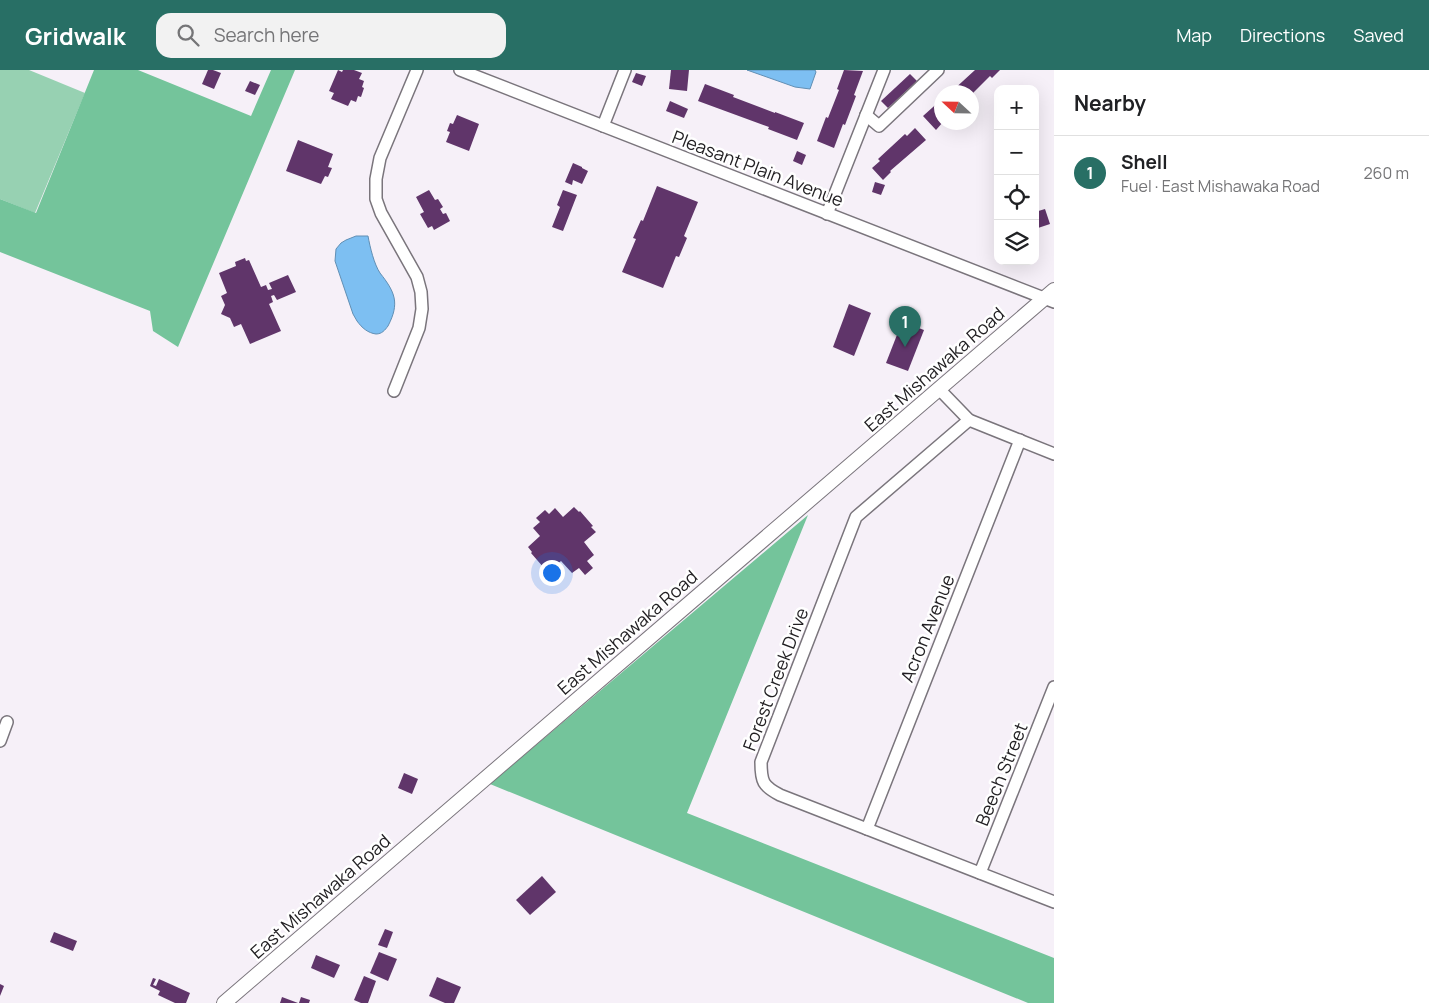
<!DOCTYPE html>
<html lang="en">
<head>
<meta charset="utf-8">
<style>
  body { margin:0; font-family:Manrope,sans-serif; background:#f2f2f2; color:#202124 }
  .controls { position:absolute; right:15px; top:15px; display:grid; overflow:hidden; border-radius:10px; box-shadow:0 5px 20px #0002 }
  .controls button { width:45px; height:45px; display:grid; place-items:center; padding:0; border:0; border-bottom:1px solid #e0e0e0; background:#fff; color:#202124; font:25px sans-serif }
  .compass { position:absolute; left:934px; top:15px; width:45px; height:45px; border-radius:50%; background:#fff; box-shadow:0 5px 20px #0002; rotate:292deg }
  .you { position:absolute; left:551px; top:502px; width:18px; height:18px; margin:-12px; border:4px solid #fff; border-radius:50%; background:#1a73e8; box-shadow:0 0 0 8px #1a73e833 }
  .badge { display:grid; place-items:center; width:32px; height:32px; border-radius:50%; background:#286f65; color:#fff; font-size:16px; font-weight:700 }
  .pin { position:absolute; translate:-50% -41px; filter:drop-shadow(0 1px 2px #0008) }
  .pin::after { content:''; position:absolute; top:26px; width:18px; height:15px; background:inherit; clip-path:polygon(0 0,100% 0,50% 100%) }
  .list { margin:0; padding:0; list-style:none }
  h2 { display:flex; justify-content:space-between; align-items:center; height:65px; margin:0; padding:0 20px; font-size:21px }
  h2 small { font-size:16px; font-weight:400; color:#757577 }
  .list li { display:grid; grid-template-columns:32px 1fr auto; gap:15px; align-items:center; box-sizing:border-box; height:75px; padding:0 20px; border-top:1px solid #e0e0e0 }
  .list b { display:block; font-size:19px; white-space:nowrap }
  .list p { margin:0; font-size:16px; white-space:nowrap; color:#757577 }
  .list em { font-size:16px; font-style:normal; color:#757577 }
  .icon { flex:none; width:28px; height:28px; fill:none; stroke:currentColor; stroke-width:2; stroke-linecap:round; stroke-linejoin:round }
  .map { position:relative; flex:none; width:1054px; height:933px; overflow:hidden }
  header { display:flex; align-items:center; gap:30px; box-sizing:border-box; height:70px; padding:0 25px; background:#286f65; color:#fff }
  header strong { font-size:24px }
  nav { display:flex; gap:28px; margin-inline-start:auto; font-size:18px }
  .search { width:350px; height:45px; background:#f2f2f2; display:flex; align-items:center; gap:12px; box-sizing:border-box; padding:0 18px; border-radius:15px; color:#757577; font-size:19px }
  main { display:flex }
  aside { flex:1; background:#fff }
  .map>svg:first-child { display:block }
  .green { fill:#97d1b2 }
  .forest { fill:#74c49b }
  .water { fill:#7dbff2; stroke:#618fb4 }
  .building { fill:#60356a }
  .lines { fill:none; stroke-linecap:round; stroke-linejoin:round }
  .minor-casing { stroke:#7a757c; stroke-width:14 }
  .major-casing { stroke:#7a757c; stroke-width:16 }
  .minor { stroke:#fff; stroke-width:11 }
  .major { stroke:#fff; stroke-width:14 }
  .labels { text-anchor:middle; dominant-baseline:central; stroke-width:5; stroke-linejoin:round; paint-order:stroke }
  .street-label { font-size:18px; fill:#211f22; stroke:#fff }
</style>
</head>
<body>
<header>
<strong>Gridwalk</strong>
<div class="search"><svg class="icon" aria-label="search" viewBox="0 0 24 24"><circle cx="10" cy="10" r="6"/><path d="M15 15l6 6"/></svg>Search here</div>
<nav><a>Map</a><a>Directions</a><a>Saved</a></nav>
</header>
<main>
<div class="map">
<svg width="1054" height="933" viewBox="0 0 1054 933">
  <rect width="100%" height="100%" fill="#f6f0f8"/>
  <!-- green -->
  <path class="green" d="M 0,0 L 29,0 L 85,23 L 35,143 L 0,129 Z"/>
  <!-- forest -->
  <g class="forest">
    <path d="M 94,0 L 138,0 L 251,46 L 271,0 L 295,0 L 178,277 L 153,261 L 150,241 L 0,182 L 0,129 L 36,143 Z"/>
    <path d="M 808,445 L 687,743 L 1054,888 L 1054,933 L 1028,933 L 490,714 Z"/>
  </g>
  <!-- water -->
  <g class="water">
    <path d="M 747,0 L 815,0 L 816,2 L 810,19 L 795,17 Z"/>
    <path d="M 356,166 L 368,166 C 370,177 374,194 380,203 C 395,222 400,233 388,256 C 385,260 382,264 376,264 C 368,263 362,258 357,251 L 353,244 L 335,191 L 336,179 L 341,173 L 346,170 Z"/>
  </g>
  <!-- building -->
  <g class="building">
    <path d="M 208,0 L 213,0 L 221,3 L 214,19 L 202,14 Z"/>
    <path d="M 338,0 L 342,2 L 343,0 L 354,0 L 362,3 L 359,9 L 364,11 L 362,17 L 364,18 L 361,27 L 358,26 L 356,32 L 351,30 L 348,36 L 331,29 L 334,23 L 329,21 Z"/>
    <path d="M 671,0 L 689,0 L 687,21 L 669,19 Z"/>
    <path d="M 844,0 L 863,1 L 854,25 L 856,26 L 845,55 L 843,54 L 834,78 L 817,71 L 826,47 L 828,48 L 839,20 L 837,19 Z"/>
    <path d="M 975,0 L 1000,0 L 992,8 L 990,6 L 972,24 L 972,22 L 951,22 Z"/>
    <path d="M 636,3 L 646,6 L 642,16 L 632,12 Z"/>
    <path d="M 910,4 L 917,11 L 888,38 L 881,31 Z"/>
    <path d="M 250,11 L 260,15 L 255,25 L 245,21 Z"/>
    <path d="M 705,14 L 734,25 L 733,27 L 775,43 L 775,42 L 804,53 L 797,70 L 768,59 L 769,57 L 698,31 Z"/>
    <path d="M 942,29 L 942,52 L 943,52 L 936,60 L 923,46 Z"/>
    <path d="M 670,31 L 688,39 L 684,48 L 666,41 Z"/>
    <path d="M 457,45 L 479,54 L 469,81 L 446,72 L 450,62 L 447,61 L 450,53 L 453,54 Z"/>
    <path d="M 915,58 L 926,70 L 890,101 L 891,102 L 883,110 L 872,98 L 880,91 L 878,89 L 905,64 L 907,66 Z"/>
    <path d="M 298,70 L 333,84 L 328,97 L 332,98 L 328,107 L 325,106 L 321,114 L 286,101 Z"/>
    <path d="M 797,81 L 806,85 L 802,95 L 793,91 Z"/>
    <path d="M 573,93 L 582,97 L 582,98 L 588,101 L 582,114 L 573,110 L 572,115 L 565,112 Z"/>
    <path d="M 875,112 L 885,115 L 881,125 L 872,122 Z"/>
    <path d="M 657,116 L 698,132 L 684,166 L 687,168 L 679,187 L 676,186 L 663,218 L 622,202 L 636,169 L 633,168 L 641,150 L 643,151 Z"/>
    <path d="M 429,120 L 435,130 L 438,129 L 443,137 L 440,139 L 443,144 L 446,143 L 450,151 L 434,160 L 432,156 L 428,158 L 420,144 L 424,142 L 416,127 Z"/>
    <path d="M 563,120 L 577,125 L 563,161 L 552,157 L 560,137 L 557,135 Z"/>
    <path d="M 1045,139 L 1050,154 L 1035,159 L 1035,142 Z"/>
    <path d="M 245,188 L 246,191 L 249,190 L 261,217 L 266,215 L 268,220 L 272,219 L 269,213 L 288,205 L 296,222 L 277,230 L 274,225 L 271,226 L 273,232 L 269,234 L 281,261 L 250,274 L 241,254 L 234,257 L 230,248 L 221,244 L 225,235 L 221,226 L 227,223 L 219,203 L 236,196 L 235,192 Z"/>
    <path d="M 849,234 L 871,243 L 854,286 L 833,277 Z"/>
    <path d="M 902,252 L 924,260 L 908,301 L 886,293 Z"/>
    <path d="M 574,437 L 579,442 L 580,441 L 593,456 L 591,457 L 596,462 L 584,472 L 594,485 L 587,491 L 593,498 L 585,505 L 579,498 L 572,503 L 561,491 L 549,501 L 545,496 L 544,498 L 531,483 L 532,482 L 528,477 L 540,466 L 533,458 L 540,452 L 536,448 L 545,440 L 549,444 L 555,438 L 563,447 Z"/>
    <path d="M 404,703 L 418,709 L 412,724 L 398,718 Z"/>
    <path d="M 542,806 L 556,822 L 530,845 L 516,830 Z"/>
    <path d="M 385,859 L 393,862 L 387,878 L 378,875 Z"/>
    <path d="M 54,862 L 77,871 L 73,881 L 50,872 Z"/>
    <path d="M 379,882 L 397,889 L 388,911 L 370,903 Z"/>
    <path d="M 316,885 L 340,895 L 334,908 L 311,898 Z"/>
    <path d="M 364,906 L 376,911 L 368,933 L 361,933 L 354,930 Z"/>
    <path d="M 437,907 L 461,917 L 454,933 L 445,933 L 429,926 Z"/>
    <path d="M 153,908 L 156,909 L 153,915 L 156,916 L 159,909 L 190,923 L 186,933 L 175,933 L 158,925 L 160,921 L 150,916 Z"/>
    <path d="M 0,914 L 4,916 L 0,926 Z"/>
    <path d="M 282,927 L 298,933 L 280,933 Z"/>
    <path d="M 301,927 L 310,930 L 309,933 L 299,933 Z"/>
  </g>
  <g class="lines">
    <defs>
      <g id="minor">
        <path d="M 460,0 L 1054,232"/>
        <path d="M 866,45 L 879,56 L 938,0"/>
        <path d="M 603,56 L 625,0"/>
        <path d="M 827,144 L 884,0"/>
        <path d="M 939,319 L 969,350 L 1054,384"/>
        <path d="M 394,321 L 419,258 L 422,239 L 421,222 L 417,207 L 381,143 L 376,129 L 376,109 L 380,88 L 417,0"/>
        <path d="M 969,350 L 856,447 L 761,692 C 761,712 763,716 780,725 L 1054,832"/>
        <path d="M 0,671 L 7,652"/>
        <path d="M 867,759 L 1020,370"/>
        <path d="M 980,803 L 1054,617"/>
      </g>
      <path id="major" d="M 224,933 L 1054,220"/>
    </defs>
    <!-- minor casing -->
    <use href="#minor" class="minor-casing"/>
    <!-- major casing -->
    <use href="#major" class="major-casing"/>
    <!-- minor -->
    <use href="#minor" class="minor"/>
    <!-- major -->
    <use href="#major" class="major"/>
  </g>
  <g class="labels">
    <!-- street labels -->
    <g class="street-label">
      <text transform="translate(758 98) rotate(21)">Pleasant Plain Avenue</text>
      <text transform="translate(934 299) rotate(-41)">East Mishawaka Road</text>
      <text transform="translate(927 558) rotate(-68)">Acron Avenue</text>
      <text transform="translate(627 562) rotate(-41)">East Mishawaka Road</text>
      <text transform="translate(775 609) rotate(-69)">Forest Creek Drive</text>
      <text transform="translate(1001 704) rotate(-68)">Beech Street</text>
      <text transform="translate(320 826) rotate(-41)">East Mishawaka Road</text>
    </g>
  </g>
</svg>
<div class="controls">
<button>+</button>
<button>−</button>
<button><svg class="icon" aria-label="locate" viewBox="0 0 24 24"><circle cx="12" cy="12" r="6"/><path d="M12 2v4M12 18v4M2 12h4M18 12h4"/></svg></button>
<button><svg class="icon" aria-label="layers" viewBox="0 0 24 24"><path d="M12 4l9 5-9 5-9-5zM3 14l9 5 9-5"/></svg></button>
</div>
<svg class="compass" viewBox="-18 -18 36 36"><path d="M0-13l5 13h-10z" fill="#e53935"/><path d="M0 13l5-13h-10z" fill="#757577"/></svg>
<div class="you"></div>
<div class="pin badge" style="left:905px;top:277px">1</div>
</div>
<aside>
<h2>Nearby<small></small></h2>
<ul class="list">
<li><span class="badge">1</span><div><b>Shell</b><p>Fuel · East Mishawaka Road</p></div><em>260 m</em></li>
</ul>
</aside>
</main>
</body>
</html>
